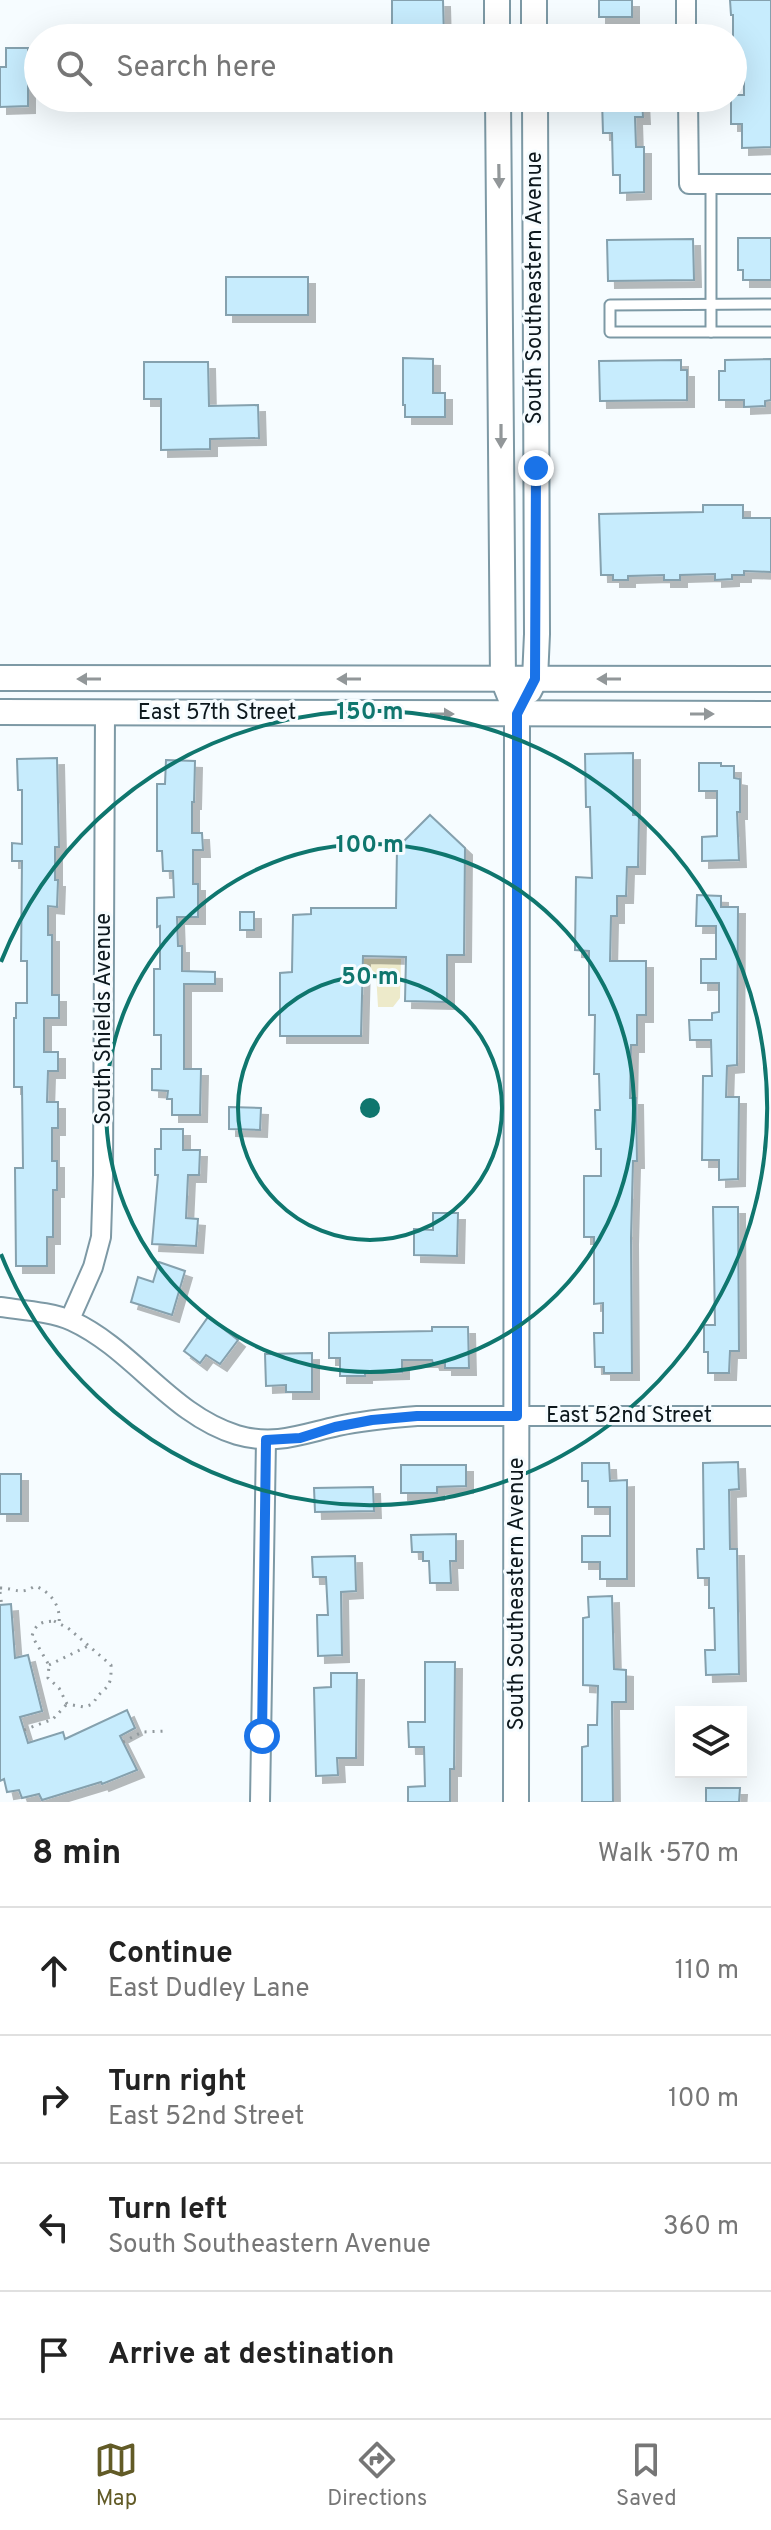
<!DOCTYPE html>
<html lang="en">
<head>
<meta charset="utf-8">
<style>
  body { margin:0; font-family:Overpass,sans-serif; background:#f2f2f2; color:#222 }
  .controls { position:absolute; right:24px; bottom:24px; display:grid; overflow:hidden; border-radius:0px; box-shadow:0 8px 32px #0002 }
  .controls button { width:72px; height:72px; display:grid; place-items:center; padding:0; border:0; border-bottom:2px solid #e0e0e0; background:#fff; color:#222; font:40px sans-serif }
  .stop { position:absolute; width:24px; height:24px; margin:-18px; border:6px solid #1a73e8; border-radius:50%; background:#fff }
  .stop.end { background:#1a73e8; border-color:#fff; box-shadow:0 2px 8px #0008 }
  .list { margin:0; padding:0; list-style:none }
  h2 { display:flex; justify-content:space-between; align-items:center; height:104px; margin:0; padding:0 32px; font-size:34px }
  h2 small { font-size:26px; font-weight:400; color:#767676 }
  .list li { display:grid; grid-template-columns:52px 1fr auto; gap:24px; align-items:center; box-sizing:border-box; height:128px; padding:0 32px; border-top:2px solid #e0e0e0 }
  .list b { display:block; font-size:30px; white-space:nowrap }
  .list p { margin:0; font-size:26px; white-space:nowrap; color:#767676 }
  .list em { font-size:26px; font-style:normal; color:#767676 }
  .icon { flex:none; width:44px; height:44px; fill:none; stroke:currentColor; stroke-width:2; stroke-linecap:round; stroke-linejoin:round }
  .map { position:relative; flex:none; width:771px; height:1802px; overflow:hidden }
  .search { position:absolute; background:#fff; box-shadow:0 8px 32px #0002; left:24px; right:24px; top:24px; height:88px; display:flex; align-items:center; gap:20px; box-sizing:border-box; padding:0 28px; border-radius:44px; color:#767676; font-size:30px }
  .sheet { height:616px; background:#fff }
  nav { display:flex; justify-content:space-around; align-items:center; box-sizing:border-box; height:112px; border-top:2px solid #e0e0e0; background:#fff; font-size:22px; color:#767676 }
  nav a { display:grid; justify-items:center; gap:4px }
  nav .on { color:#625b27 }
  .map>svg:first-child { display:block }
  .green { fill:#edeaca }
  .building { fill:#c7ecfd; stroke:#85a1ae; stroke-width:2; filter:url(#shadow) }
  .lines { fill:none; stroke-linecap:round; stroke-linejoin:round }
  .service-casing { stroke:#7d99a5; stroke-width:13 }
  .minor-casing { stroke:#7d99a5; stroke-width:22 }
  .secondary-casing { stroke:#7d99a5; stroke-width:28 }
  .path { stroke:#91999d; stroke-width:3; stroke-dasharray:2 6; stroke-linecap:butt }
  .service { stroke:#fff; stroke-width:9 }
  .minor { stroke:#fff; stroke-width:18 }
  .secondary { stroke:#fff; stroke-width:24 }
  .oneway { fill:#929799 }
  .route { stroke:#1a73e8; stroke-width:10 }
  .ring { fill:none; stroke:#0f766e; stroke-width:4 }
  .labels { text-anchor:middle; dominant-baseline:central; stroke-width:6; stroke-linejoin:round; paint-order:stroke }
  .street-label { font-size:22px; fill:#0d181d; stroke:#f6fcff }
  .centre { fill:#0f766e; stroke:#f6fcff; stroke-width:4 }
  .ring-label { font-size:24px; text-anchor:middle; font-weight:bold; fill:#0f766e; stroke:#f6fcff; stroke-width:6; stroke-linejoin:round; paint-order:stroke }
</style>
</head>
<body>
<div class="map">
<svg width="771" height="1802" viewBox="0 0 771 1802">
  <defs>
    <filter id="shadow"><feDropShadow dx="7" dy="7" stdDeviation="0" flood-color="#0004"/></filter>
  </defs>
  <rect width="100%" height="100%" fill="#f6fcff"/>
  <!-- green -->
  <path class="green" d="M 361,959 L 401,959 L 400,998 L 393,1007 L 378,1007 L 376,973 L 361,963 Z"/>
  <!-- building -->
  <g class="building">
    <path d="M 392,0 L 443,0 L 444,38 L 399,38 L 399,26 L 392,26 Z"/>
    <rect x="599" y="0" width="33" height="17"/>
    <path d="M 730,0 L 771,0 L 771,147 L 742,148 L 742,124 L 731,124 L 731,98 L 733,95 L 744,95 L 744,67 L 733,67 L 733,15 L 731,15 Z"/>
    <path d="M 6,48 L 28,48 L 28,106 L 0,107 L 0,67 L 6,67 Z"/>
    <path d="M 621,98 L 642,98 L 643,117 L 635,117 L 636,147 L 644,147 L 644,192 L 620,193 L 620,175 L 613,175 L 612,133 L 603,133 L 602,100 Z"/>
    <path d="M 738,238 L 771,238 L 771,280 L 743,280 L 743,270 L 738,270 Z"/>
    <path d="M 693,239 L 694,280 L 608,281 L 607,240 Z"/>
    <rect x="226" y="277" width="82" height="38"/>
    <path d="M 403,358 L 433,359 L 433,393 L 445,393 L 445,417 L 405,417 L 405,405 L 403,405 Z"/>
    <path d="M 771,359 L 771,400 L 765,401 L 765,406 L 744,407 L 744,400 L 719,400 L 719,371 L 725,371 L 725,360 Z"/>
    <path d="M 681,360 L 681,370 L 687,370 L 687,400 L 600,401 L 599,361 Z"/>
    <path d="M 144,362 L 208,362 L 209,406 L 258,405 L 259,438 L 210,439 L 210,449 L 161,450 L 161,399 L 144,399 Z"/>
    <path d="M 703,505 L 743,505 L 743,518 L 771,518 L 771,572 L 744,571 L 744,575 L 732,575 L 732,579 L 715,580 L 715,574 L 680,575 L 680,580 L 664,580 L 664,575 L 628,576 L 628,580 L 613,580 L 613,575 L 601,575 L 599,514 L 703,512 Z"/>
    <path d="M 633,753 L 633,815 L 639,815 L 638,867 L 627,867 L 626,896 L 617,896 L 617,916 L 611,916 L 610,961 L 646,961 L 646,1015 L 637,1015 L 637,1045 L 631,1045 L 630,1098 L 636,1098 L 637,1161 L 633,1161 L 631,1238 L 632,1373 L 604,1373 L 604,1367 L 595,1367 L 594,1333 L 603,1333 L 603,1303 L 594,1304 L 594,1237 L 584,1237 L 584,1176 L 601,1176 L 601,1149 L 596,1149 L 595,1110 L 600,1110 L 599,1074 L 594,1074 L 595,1015 L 589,1015 L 589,951 L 575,950 L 576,877 L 592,878 L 590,807 L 586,807 L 585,754 Z"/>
    <path d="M 57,758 L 59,847 L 55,847 L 55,880 L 58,880 L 57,907 L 48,906 L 48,935 L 52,935 L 52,995 L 59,995 L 59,1018 L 44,1018 L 44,1052 L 58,1052 L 58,1071 L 48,1071 L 47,1102 L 58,1102 L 58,1128 L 52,1128 L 52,1161 L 57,1161 L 57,1190 L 53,1190 L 53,1237 L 47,1237 L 47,1266 L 16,1266 L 15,1168 L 23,1168 L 22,1087 L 14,1087 L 14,1018 L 16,1018 L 16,1003 L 27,1003 L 27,961 L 21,961 L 22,861 L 12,861 L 12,843 L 22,844 L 22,790 L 18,790 L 17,759 Z"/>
    <path d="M 166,760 L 195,761 L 194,802 L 192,802 L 192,833 L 202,833 L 203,850 L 193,850 L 193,884 L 198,884 L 198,917 L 177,917 L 178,946 L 182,946 L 182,971 L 215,972 L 215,984 L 184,984 L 184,1069 L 201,1069 L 200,1115 L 172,1115 L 172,1099 L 167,1099 L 168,1091 L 152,1090 L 152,1069 L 161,1069 L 161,1035 L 154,1035 L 154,969 L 160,969 L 160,926 L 157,927 L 157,898 L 174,897 L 173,871 L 163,871 L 162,851 L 157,851 L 157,784 L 165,784 Z"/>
    <path d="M 699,763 L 721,763 L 721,766 L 734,766 L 734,778 L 740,779 L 740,812 L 737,812 L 739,860 L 702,861 L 702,837 L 717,836 L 717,791 L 699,791 Z"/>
    <path d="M 430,815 L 465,848 L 464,955 L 447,955 L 447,1002 L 405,1001 L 406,957 L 363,956 L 361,1036 L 280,1036 L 280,973 L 292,972 L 293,915 L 311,914 L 311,908 L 396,908 L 397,848 Z"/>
    <path d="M 697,895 L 721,896 L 721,907 L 738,907 L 737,1065 L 727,1066 L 726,1097 L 739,1097 L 738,1179 L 719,1180 L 719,1160 L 702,1160 L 703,1076 L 712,1076 L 711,1040 L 690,1040 L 689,1020 L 712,1020 L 712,1013 L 719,1012 L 719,983 L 701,983 L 701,959 L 716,959 L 716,926 L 696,926 Z"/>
    <rect x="240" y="912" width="14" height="18"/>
    <path d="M 229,1107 L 261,1108 L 260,1130 L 229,1129 Z"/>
    <path d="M 161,1129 L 183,1129 L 183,1150 L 200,1150 L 199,1175 L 188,1175 L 186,1218 L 198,1219 L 196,1246 L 152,1244 L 158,1175 L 155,1175 L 155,1149 L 161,1149 Z"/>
    <path d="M 713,1207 L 738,1207 L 739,1351 L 730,1351 L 729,1373 L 708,1373 L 708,1352 L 704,1352 L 704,1325 L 715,1325 Z"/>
    <path d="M 433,1213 L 458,1213 L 457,1256 L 414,1255 L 414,1229 L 433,1230 Z"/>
    <path d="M 159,1262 L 185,1271 L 172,1315 L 131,1302 L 138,1277 L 153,1282 Z"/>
    <path d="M 208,1317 L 238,1340 L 220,1364 L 206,1355 L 200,1363 L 184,1351 Z"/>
    <path d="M 432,1327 L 468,1327 L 469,1368 L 445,1368 L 445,1363 L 433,1363 L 432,1360 L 402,1360 L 402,1372 L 365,1373 L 365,1376 L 340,1376 L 340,1358 L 329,1358 L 329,1333 L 432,1331 Z"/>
    <path d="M 312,1353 L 312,1392 L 286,1392 L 286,1385 L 266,1386 L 265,1354 Z"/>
    <path d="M 738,1462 L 739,1489 L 729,1490 L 730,1549 L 737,1549 L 739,1674 L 706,1675 L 705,1650 L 715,1650 L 714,1608 L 709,1608 L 709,1578 L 698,1578 L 697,1549 L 704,1549 L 703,1463 Z"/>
    <path d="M 582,1463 L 609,1463 L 610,1481 L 627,1480 L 627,1579 L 600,1579 L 600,1562 L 582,1562 L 582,1536 L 610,1536 L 610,1507 L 588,1507 L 588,1481 L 582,1481 Z"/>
    <path d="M 401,1465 L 466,1465 L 466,1486 L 437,1487 L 437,1493 L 401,1493 Z"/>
    <rect x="0" y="1474" width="21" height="40"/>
    <path d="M 373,1487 L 374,1511 L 315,1512 L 314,1488 Z"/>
    <path d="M 456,1534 L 456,1561 L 450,1561 L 451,1583 L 430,1583 L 429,1561 L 423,1561 L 423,1552 L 412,1552 L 411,1535 Z"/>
    <path d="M 355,1556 L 356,1591 L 341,1592 L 342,1655 L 318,1656 L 317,1615 L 328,1615 L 326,1577 L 313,1577 L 312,1557 Z"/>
    <path d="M 612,1596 L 614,1669 L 626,1670 L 626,1702 L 612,1702 L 613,1802 L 582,1802 L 582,1747 L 588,1746 L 588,1725 L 597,1725 L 598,1686 L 583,1685 L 583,1618 L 589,1617 L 588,1597 Z"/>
    <path d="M 11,1604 L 15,1658 L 28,1655 L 42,1711 L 20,1717 L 28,1743 L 63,1732 L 65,1739 L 127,1710 L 135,1728 L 120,1736 L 137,1770 L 102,1784 L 101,1782 L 42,1800 L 39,1794 L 22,1798 L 19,1790 L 7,1792 L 4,1779 L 0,1781 L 0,1605 Z"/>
    <path d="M 425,1662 L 455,1662 L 454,1769 L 450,1769 L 450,1802 L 408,1802 L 408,1787 L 425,1786 L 424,1747 L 409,1747 L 408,1722 L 425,1722 Z"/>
    <path d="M 331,1673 L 357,1673 L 356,1758 L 337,1758 L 338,1775 L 316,1776 L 314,1688 L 331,1687 Z"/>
    <path d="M 706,1788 L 740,1788 L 739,1802 L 706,1802 Z"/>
  </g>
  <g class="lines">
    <defs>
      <g id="service">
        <path d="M 711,184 L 711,332"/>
        <path d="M 771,304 L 610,305 L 610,332 L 771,332"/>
      </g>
      <g id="minor">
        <path d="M 686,0 L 686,38"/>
        <path d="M 688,98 L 689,184 L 771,184"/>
        <path d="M 0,1307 C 21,1310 53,1312 72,1321 C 133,1349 171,1415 237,1435 C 275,1446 302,1434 338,1426 C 365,1420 391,1418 417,1416 L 771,1416"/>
        <path d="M 70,1319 L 93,1267 L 101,1237 L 103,1175 L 105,712"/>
        <path d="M 260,1802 L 266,1440"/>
      </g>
      <g id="secondary">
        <path d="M 497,0 L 497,38"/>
        <path d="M 534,0 L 534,38"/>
        <path d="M 498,98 L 503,679 L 517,714 L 516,1802"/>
        <path d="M 0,678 L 771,679"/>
        <path d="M 529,691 L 535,679 L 537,634 L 535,98"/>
        <path d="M 0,712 L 771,714"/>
      </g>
    </defs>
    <!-- service casing -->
    <use href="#service" class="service-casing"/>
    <!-- minor casing -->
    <use href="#minor" class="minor-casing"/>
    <!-- secondary casing -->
    <use href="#secondary" class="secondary-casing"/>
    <!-- path -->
    <g class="path">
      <path d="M 0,1588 C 17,1588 19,1596 35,1586 C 51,1592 61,1606 59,1623"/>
      <path d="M 0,1592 L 2,1607"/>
      <path d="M 54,1621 L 68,1628 L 111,1665 C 112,1694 103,1684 93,1704 L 84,1707 L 67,1704 L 59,1688 L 48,1678 L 49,1665 L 32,1636 C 36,1623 41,1622 54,1621 Z"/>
      <path d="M 49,1665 L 88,1646"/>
      <path d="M 24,1730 L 53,1719 L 67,1704"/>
      <path d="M 123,1742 L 142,1732 L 166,1731"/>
    </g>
    <!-- service -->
    <use href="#service" class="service"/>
    <!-- minor -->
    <use href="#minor" class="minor"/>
    <!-- secondary -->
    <use href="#secondary" class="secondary"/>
  </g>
  <!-- one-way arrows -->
  <defs><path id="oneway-solid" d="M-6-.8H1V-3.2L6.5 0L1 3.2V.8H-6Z" transform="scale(2)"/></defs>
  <g class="oneway">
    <use href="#oneway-solid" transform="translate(499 176) rotate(89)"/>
    <use href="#oneway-solid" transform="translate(501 436) rotate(90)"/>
    <use href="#oneway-solid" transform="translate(89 679) rotate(-180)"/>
    <use href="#oneway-solid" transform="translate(349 679) rotate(-180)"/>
    <use href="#oneway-solid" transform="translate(609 679) rotate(180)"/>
    <use href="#oneway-solid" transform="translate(442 714)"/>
    <use href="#oneway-solid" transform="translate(702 714)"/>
  </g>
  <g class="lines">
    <!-- route -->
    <path class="route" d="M 262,1736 L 266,1440 L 300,1438 L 335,1427 L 372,1420 L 417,1416 L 517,1416 L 517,714 L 535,679 L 536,468"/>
  </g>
  <!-- distance rings -->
  <g class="ring">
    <circle cx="370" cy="1108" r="132"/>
    <circle cx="370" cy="1108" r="264"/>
    <path d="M1 962A397 397 0 1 1 1 1254"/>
  </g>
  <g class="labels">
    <!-- street labels -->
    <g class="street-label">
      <text transform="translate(535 288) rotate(-90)">South Southeastern Avenue</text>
      <text x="217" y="713">East 57th Street</text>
      <text transform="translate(104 1019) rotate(-90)">South Shields Avenue</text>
      <text x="629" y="1416">East 52nd Street</text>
      <text transform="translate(517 1594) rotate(-90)">South Southeastern Avenue</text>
    </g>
  </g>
  <circle cx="370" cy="1108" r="12" class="centre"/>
  <g class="ring-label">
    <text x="370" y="719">150 m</text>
    <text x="370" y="852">100 m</text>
    <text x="370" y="984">50 m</text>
  </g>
</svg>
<div class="controls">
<button><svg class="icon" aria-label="layers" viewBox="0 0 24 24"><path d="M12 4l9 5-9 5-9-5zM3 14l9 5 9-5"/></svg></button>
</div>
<div class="stop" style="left:262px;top:1736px"></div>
<div class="stop end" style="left:536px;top:468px"></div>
<div class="search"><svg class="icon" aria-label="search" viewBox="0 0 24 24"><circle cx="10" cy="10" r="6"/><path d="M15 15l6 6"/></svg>Search here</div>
</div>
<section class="sheet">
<h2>8 min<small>Walk · 570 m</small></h2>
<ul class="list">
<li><svg class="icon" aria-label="ahead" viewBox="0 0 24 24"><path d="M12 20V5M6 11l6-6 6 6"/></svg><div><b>Continue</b><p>East Dudley Lane</p></div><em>110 m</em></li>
<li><svg class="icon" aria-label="right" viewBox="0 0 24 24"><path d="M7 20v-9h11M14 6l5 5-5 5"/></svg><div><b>Turn right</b><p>East 52nd Street</p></div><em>100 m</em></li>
<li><svg class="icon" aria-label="left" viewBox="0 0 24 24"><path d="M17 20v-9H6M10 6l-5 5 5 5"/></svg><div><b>Turn left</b><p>South Southeastern Avenue</p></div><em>360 m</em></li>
<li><svg class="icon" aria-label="arrive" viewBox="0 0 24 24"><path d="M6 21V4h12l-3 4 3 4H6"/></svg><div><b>Arrive at destination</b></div></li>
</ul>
</section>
<nav>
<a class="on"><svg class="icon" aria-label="map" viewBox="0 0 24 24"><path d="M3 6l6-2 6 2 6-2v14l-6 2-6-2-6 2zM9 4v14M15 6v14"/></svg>Map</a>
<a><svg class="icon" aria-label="directions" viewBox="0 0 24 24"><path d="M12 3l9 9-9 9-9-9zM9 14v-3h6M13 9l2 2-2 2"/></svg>Directions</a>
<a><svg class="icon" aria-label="saved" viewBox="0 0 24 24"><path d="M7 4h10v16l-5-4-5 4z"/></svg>Saved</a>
</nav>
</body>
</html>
